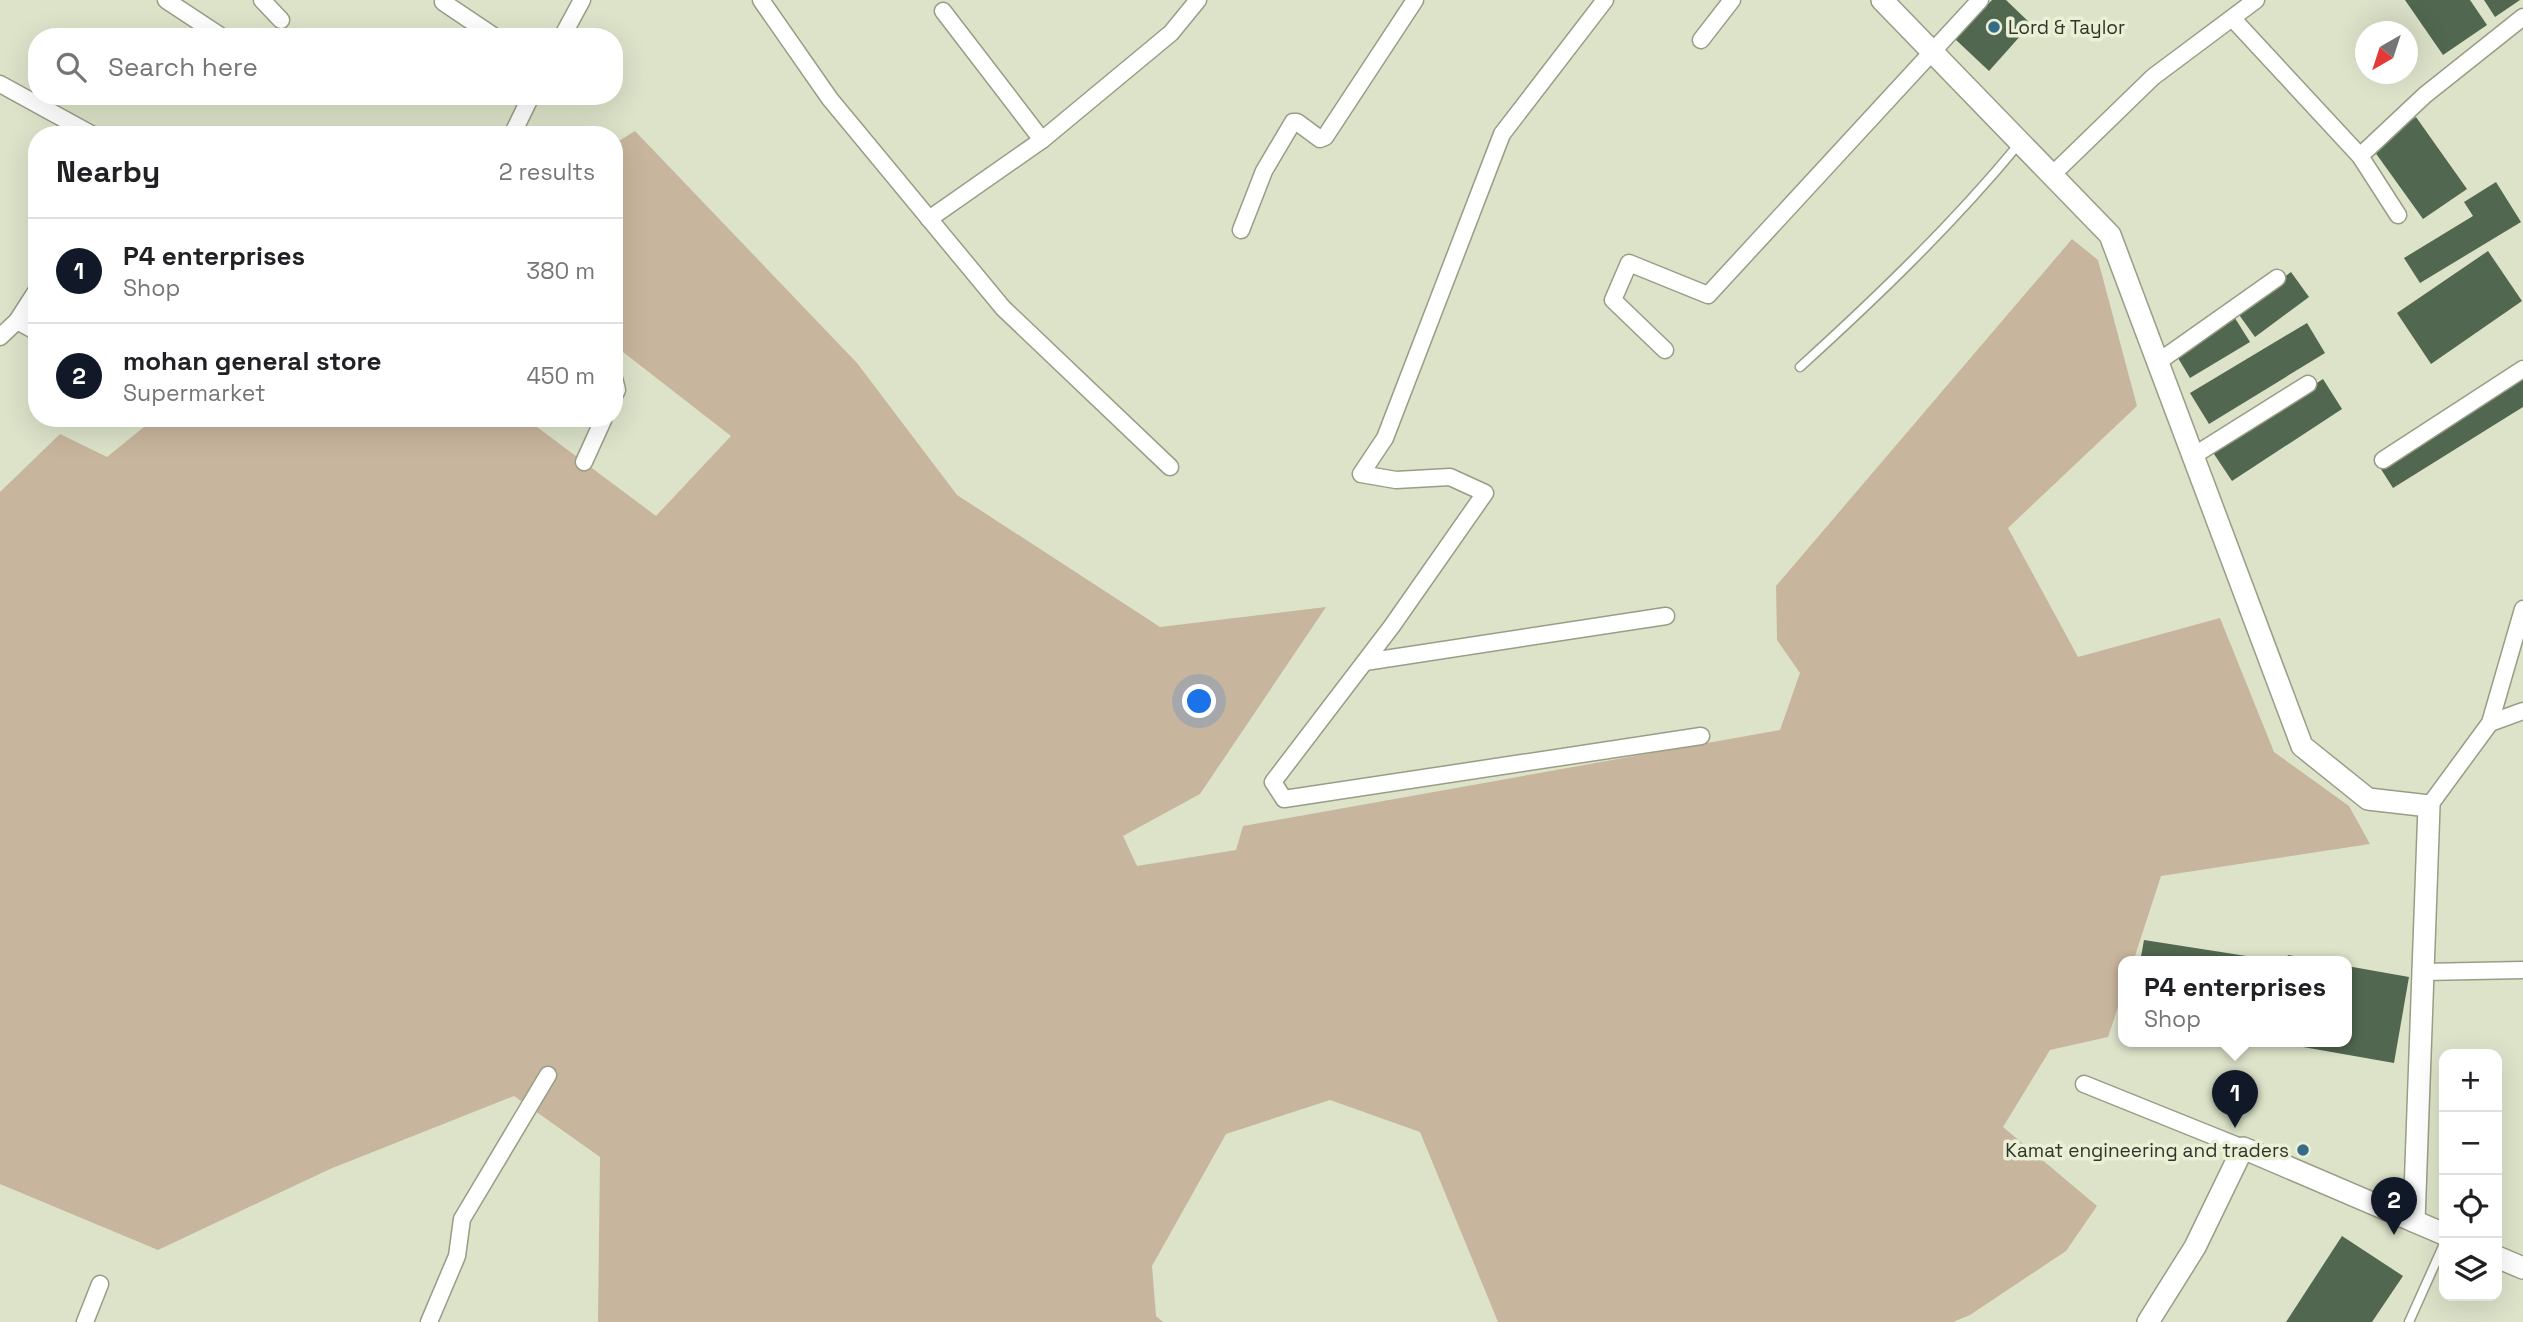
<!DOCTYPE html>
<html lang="en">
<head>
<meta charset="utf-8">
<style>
  body { margin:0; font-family:"Space Grotesk",sans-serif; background:#f6f6f6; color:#202124 }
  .controls { position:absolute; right:21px; bottom:21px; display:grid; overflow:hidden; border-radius:14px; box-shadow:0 7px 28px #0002 }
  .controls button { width:63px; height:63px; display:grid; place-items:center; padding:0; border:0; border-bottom:2px solid #e0e0e0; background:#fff; color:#202124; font:35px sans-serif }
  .compass { position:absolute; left:2355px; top:21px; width:63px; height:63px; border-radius:50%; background:#fff; box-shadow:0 7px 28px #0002; rotate:219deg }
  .you { position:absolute; left:1200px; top:702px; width:24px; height:24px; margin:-18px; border:5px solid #fff; border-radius:50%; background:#1a73e8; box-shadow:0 0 0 10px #1a73e833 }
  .badge { display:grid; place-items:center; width:46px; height:46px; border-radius:50%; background:#111827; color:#fff; font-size:23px; font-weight:700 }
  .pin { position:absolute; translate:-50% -58px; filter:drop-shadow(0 2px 4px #0008) }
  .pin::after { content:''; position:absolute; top:37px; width:24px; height:21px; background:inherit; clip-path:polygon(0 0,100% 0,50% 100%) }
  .popup { position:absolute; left:2118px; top:956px; width:234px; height:91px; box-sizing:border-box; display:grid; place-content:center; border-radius:14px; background:#fff; filter:drop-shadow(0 2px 5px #0005); font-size:23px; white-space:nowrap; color:#757577 }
  .popup b { font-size:26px; color:#202124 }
  .popup::after { content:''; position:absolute; left:50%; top:100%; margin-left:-14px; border:14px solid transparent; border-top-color:#fff }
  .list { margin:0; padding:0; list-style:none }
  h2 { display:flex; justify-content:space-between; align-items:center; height:91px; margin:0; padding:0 28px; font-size:30px }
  h2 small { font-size:23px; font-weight:400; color:#757577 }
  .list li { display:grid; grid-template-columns:46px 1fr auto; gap:21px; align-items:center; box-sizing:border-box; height:105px; padding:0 28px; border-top:2px solid #e0e0e0 }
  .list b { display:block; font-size:26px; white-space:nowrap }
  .list p { margin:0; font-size:23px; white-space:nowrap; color:#757577 }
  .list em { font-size:23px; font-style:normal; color:#757577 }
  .icon { flex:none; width:38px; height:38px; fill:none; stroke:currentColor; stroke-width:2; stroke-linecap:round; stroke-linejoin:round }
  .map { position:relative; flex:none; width:2523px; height:1322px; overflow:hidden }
  .search { position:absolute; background:#fff; box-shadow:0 7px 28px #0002; left:28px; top:28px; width:595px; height:77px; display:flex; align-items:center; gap:18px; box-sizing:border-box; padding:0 24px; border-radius:28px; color:#757577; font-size:26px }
  .panel { position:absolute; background:#fff; box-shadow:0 7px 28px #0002; left:28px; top:126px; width:595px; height:301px; border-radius:28px }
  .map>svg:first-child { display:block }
  .green { fill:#c8b59d }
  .building { fill:#51674f }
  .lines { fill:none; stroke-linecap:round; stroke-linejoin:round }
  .service-casing { stroke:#979e86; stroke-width:11 }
  .minor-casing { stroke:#979e86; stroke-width:19 }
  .tertiary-casing { stroke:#979e86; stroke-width:24 }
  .service { stroke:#fff; stroke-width:8 }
  .minor { stroke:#fff; stroke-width:16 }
  .tertiary { stroke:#fff; stroke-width:21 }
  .poi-dot { fill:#376c88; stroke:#e9f0d6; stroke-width:2.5 }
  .labels { text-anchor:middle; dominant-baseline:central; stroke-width:7; stroke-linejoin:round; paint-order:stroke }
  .poi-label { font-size:19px; fill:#31342a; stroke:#e9f0d6; text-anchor:start }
</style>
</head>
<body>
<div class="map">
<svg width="2523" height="1322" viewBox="0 0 2523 1322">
  <rect width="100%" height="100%" fill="#dce3c9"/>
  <!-- green -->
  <path class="green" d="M 635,131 L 857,363 L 957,495 L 1160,627 L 1326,607 L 1200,794 L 1123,836 L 1137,866 L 1236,850 L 1243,826 L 1780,730 L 1800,673 L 1777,640 L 1776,586 L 2072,239 L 2098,260 L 2137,406 L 2008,528 L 2078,657 L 2220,618 L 2274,752 L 2349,806 L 2370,844 L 2161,876 L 2133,962 L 2123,962 L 2123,992 L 2108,1037 L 2050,1050 L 2003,1127 L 2097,1206 L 2066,1251 L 1970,1315 L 1953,1322 L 1498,1322 L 1420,1132 L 1330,1100 L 1226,1134 L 1152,1266 L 1156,1316 L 1163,1322 L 598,1322 L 600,1157 L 514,1096 L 330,1169 L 158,1250 L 0,1184 L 0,492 L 60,434 L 107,457 L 155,418 L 525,418 L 656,516 L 731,436 L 614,345 L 614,144 Z"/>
  <!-- building -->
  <g class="building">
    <path d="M 1992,0 L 2006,0 L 2031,24 L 1989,71 L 1955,39 Z"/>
    <path d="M 2405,0 L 2470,0 L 2487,25 L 2443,55 Z"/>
    <path d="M 2484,0 L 2520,0 L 2495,17 Z"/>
    <path d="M 2416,117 L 2467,189 L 2423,219 L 2372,148 Z"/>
    <path d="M 2496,182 L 2521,222 L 2420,283 L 2404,258 L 2473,216 L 2464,202 Z"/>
    <path d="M 2488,251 L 2522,301 L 2431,364 L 2397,313 Z"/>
    <path d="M 2291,272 L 2309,297 L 2255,337 L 2237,312 Z"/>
    <path d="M 2233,315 L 2250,342 L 2190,378 L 2175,353 Z"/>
    <path d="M 2307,323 L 2325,353 L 2209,424 L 2190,393 Z"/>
    <path d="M 2523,376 L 2523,407 L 2393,488 L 2379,466 Z"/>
    <path d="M 2323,379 L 2342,409 L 2232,481 L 2212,451 Z"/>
    <path d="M 2144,940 L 2272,960 L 2271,962 L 2140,962 Z"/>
    <path d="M 2288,955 L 2317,960 L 2316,962 L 2286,962 Z"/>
    <path d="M 2347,966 L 2409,977 L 2394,1063 L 2286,1044 L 2347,1042 Z"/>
    <path d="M 2342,1236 L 2403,1276 L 2372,1322 L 2286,1322 Z"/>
  </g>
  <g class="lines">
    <defs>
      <g id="service">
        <path d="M 1800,367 C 1877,297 1952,225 2018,145"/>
        <path d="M 2409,1322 L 2444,1244"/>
      </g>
      <g id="minor">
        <path d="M 166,0 L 222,37"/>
        <path d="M 262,0 L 281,20"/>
        <path d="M 761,0 L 830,99 L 1003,308 L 1170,467"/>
        <path d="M 1605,0 L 1502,134 L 1385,438 L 1361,474 L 1396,480 L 1450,477 L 1485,493 L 1392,626 L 1273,782 L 1284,799 L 1701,736"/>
        <path d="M 443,2 L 495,37"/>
        <path d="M 943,11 L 1042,140"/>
        <path d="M 2233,19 L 2360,156 L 2398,215"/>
        <path d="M 562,37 L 582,0"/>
        <path d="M 1701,40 L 1732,0"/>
        <path d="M 0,84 L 93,135"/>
        <path d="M 512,135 L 531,96"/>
        <path d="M 2360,156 L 2425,95 L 2523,17"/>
        <path d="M 2052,175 L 2153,77 L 2256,0"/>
        <path d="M 929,219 L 1042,140 L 1171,33 L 1198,0"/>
        <path d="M 1241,230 L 1264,171 L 1293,122 L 1297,122 L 1320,139 L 1325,137 L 1415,0"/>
        <path d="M 37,290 L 17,321 L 37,332"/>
        <path d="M 0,337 L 17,321"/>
        <path d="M 1665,350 L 1613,300 L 1629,263 L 1708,295 L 1980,0"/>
        <path d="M 2158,362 L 2277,278"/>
        <path d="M 614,378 L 617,390 L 614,396"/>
        <path d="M 2193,456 L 2308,384"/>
        <path d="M 2383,460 L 2523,369"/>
        <path d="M 584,462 L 604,418"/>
        <path d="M 1365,662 L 1666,616"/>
        <path d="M 2490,723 L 2523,711"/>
        <path d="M 2429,806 L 2490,723 L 2523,609"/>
        <path d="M 2423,972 L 2523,970"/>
        <path d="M 2084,1084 L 2243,1148"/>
        <path d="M 85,1322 L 100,1284"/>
        <path d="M 429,1322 L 457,1256 L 462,1219 L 548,1075"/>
      </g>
      <g id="tertiary">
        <path d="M 1882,0 L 2110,235 L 2302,746 L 2368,799 L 2429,806 L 2414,1221"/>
        <path d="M 2497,1257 L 2523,1268"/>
        <path d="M 2148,1322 L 2195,1247 L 2243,1148 L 2444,1234"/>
      </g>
    </defs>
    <!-- service casing -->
    <use href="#service" class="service-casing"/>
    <!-- minor casing -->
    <use href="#minor" class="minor-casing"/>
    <!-- tertiary casing -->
    <use href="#tertiary" class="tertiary-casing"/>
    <!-- service -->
    <use href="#service" class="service"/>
    <!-- minor -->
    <use href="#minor" class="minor"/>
    <!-- tertiary -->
    <use href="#tertiary" class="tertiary"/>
  </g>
  <!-- markers -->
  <g class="poi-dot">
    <circle cx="1994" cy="27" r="7"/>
    <circle cx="2303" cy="1150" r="7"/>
  </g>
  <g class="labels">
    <!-- poi labels -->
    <g class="poi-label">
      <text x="2008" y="27">Lord &amp; Taylor</text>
      <text x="2289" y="1150" text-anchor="end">Kamat engineering and traders</text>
    </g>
  </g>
</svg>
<div class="controls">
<button>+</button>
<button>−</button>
<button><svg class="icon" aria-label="locate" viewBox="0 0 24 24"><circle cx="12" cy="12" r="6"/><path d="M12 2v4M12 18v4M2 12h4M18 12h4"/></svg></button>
<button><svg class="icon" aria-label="layers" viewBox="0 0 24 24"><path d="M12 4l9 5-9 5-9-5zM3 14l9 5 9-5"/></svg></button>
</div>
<svg class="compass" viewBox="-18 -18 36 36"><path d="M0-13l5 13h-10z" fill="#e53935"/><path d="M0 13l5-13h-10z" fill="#757577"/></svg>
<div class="you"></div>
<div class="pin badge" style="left:2235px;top:1128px">1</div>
<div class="popup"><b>P4 enterprises</b>Shop</div>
<div class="pin badge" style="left:2394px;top:1235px">2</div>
<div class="search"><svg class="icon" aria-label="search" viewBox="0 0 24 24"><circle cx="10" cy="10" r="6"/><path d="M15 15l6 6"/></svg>Search here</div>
<section class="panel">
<h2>Nearby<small>2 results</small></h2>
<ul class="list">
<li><span class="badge">1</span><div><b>P4 enterprises</b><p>Shop</p></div><em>380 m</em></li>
<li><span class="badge">2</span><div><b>mohan general store</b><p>Supermarket</p></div><em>450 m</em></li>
</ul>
</section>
</div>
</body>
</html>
